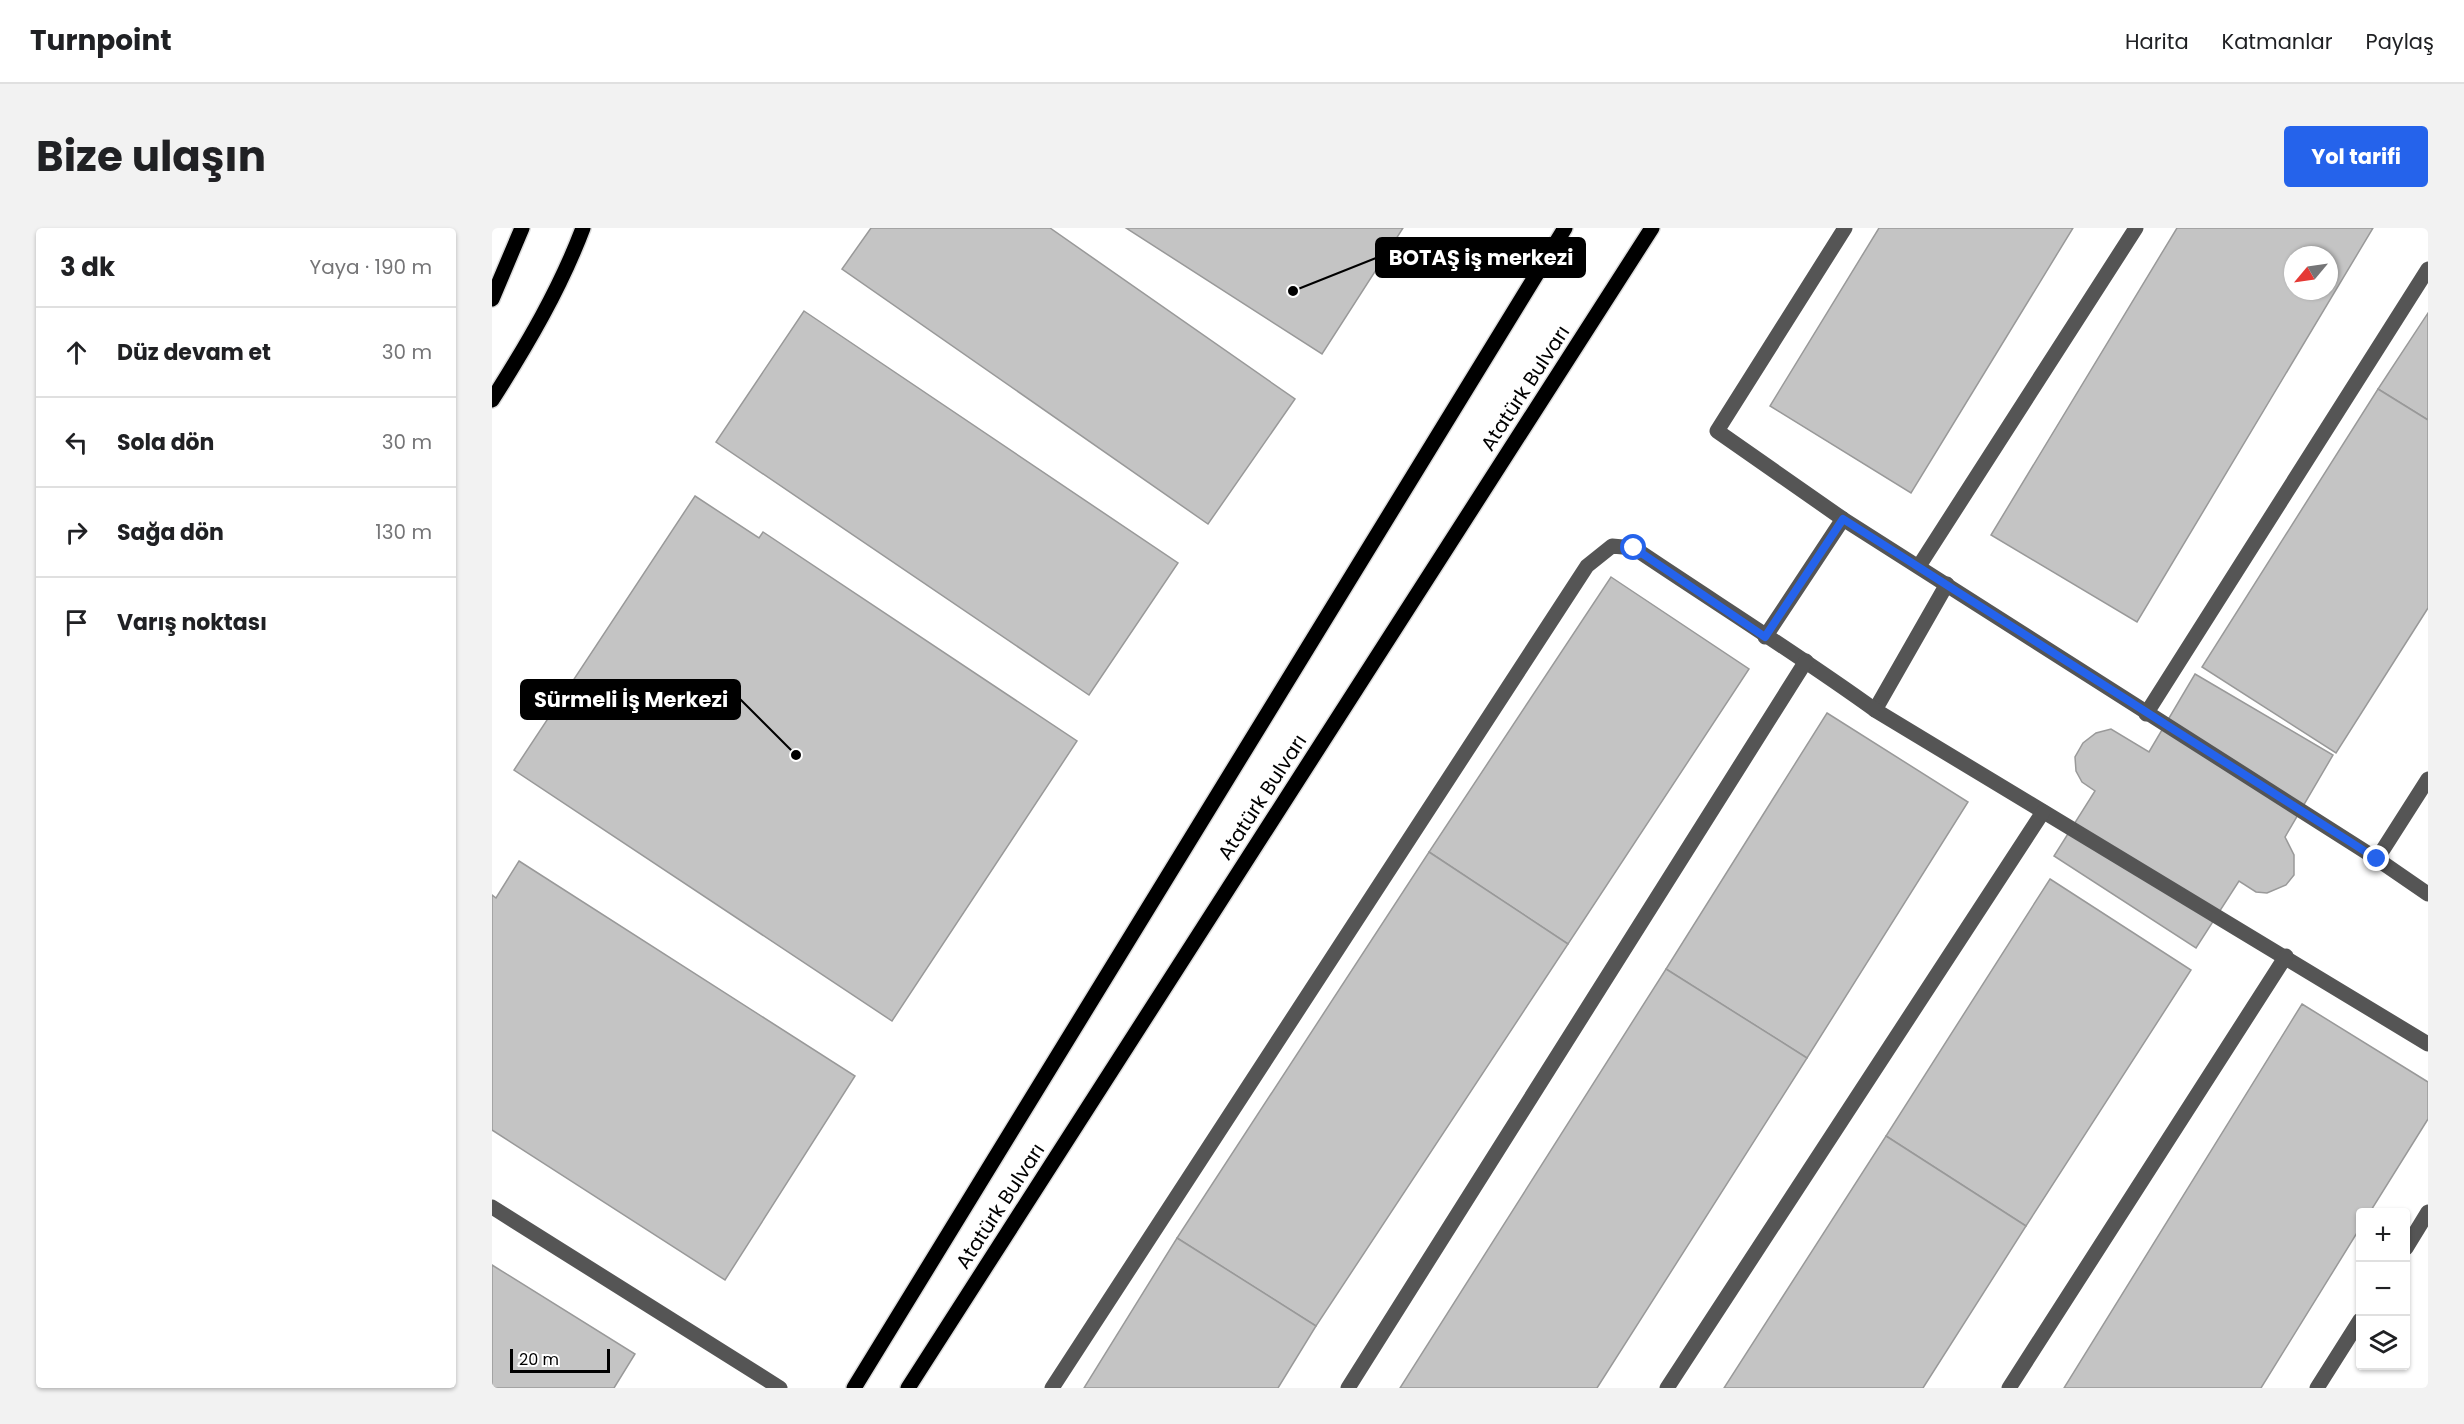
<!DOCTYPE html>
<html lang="tr">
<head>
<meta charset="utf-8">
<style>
  body { margin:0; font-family:Poppins,sans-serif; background:#f2f2f2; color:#202124 }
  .controls { position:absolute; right:18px; bottom:18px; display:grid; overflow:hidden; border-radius:6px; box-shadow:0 2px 4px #0004 }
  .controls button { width:54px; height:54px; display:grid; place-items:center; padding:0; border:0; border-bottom:2px solid #e0e0e0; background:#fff; color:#202124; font:30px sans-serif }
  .compass { position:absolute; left:1792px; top:18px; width:54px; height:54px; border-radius:50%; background:#fff; box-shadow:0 2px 4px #0004; rotate:241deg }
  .scale { position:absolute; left:18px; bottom:15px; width:100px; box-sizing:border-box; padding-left:6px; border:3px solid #000; border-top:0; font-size:16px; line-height:21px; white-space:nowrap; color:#000; -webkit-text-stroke:4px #fff; paint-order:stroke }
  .stop { position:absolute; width:18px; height:18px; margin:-14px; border:4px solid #2563eb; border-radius:50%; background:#fff }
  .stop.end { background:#2563eb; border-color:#fff; box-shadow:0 2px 6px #0008 }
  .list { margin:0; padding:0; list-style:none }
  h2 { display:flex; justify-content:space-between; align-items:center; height:78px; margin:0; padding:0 24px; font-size:26px }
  h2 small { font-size:20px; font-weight:400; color:#757577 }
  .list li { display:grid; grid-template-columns:39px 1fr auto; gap:18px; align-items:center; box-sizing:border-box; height:90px; padding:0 24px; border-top:2px solid #e0e0e0 }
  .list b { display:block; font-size:22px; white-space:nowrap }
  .list em { font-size:20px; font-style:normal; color:#757577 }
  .icon { flex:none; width:33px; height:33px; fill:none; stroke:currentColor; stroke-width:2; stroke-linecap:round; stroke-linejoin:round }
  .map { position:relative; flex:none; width:1936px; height:1160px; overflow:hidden; border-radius:6px }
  header { display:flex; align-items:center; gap:36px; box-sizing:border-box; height:84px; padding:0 30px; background:#fff; border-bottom:2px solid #e0e0e0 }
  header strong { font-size:28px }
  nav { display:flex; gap:33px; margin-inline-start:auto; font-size:21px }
  .intro { display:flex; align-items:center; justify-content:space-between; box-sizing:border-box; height:144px; padding:0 36px }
  h1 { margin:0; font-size:42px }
  .button { padding:15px 27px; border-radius:6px; background:#2563eb; color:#fff; font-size:21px; font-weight:700 }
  main { display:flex; gap:36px; padding:0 36px }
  aside { flex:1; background:#fff; border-radius:6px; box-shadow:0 2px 4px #0004 }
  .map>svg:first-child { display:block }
  .building { fill:#c4c4c4; stroke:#999; stroke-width:1.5; fill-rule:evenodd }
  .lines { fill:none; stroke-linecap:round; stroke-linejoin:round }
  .major-casing { stroke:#dbdbdb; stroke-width:18 }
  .minor { stroke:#555; stroke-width:15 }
  .major { stroke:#000; stroke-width:15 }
  .route { stroke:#2563eb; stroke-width:8 }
  .labels { text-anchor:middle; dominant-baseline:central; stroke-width:5; stroke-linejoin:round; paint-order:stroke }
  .street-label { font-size:20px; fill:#000; stroke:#fff }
  .leader { fill:none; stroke:#000; stroke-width:2 }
  .callout-dot { fill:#000; stroke:#fff; stroke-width:2 }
  .callout { fill:#000; stroke:#000; stroke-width:2 }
  .callout-label { font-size:21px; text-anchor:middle; font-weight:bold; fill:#fff }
</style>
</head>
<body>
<header>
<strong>Turnpoint</strong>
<nav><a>Harita</a><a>Katmanlar</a><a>Paylaş</a></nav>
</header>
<div class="intro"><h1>Bize ulaşın</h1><a class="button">Yol tarifi</a></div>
<main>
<aside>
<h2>3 dk<small>Yaya · 190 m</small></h2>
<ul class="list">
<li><svg class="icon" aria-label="ahead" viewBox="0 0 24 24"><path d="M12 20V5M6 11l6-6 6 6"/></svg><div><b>Düz devam et</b></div><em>30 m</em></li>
<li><svg class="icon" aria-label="left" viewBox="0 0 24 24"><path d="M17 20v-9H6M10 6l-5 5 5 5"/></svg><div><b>Sola dön</b></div><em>30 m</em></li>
<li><svg class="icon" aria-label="right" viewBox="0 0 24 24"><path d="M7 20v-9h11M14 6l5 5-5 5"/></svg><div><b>Sağa dön</b></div><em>130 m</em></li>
<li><svg class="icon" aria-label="arrive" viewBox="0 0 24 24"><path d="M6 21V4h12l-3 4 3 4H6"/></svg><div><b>Varış noktası</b></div></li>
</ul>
</aside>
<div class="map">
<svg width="1936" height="1160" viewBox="0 0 1936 1160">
  <rect width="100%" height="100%" fill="#fff"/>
  <!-- building -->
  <g class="building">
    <path d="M 379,0 L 558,0 L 803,171 L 716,296 L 350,41 Z"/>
    <path d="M 634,0 L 911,0 L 830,126 Z"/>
    <path d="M 1387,0 L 1581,0 L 1419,265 L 1278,178 Z"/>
    <path d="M 1685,0 L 1881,0 L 1645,394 L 1499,307 ZM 1801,27 L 1837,27 L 1837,63 L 1801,63 Z"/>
    <path d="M 312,83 L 686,335 L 597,467 L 224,214 Z"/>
    <path d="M 1936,85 L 1936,192 L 1886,161 Z"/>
    <path d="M 1886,161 L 1936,192 L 1936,380 L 1844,525 L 1710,439 Z"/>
    <path d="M 203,268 L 267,310 L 271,304 L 585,513 L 400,793 L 22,542 Z"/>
    <path d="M 1119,349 L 1257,441 L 1076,716 L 937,624 Z"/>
    <path d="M 1703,446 L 1841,527 L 1793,609 L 1802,627 L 1802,647 L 1794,657 L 1775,665 L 1764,664 L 1747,653 L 1704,720 L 1562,628 L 1603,563 L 1590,554 L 1584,543 L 1583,529 L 1591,515 L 1604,505 L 1619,501 L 1657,524 Z"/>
    <path d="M 1335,485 L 1476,574 L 1315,830 L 1174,741 Z"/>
    <path d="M 937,624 L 1076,716 L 824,1098 L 685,1010 Z"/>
    <path d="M 27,633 L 363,848 L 233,1052 L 0,902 L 0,667 L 4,670 Z"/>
    <path d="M 1558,651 L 1699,742 L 1534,998 L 1394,908 Z"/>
    <path d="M 1174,741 L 1315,830 L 1105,1160 L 908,1160 Z"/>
    <path d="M 1810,776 L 1936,854 L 1936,891 L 1878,984 L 1868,984 L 1868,1000 L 1769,1160 L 1572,1160 Z"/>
    <path d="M 1394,908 L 1534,998 L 1431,1160 L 1232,1160 Z"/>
    <path d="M 685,1010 L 824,1098 L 786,1160 L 592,1160 Z"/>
    <path d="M 0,1037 L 143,1126 L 122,1160 L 0,1160 Z"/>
  </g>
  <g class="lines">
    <defs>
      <g id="major">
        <path d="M 0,71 L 30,0"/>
        <path d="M 0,172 C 35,117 68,61 91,0"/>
        <path d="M 362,1160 L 1073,0"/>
        <path d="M 416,1160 L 1160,0"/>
      </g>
    </defs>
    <!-- major casing -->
    <use href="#major" class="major-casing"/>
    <!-- minor -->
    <g class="minor">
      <path d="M 1353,0 L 1225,203 L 1351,291 L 1885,631 L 1936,666"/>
      <path d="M 1427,338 L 1644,0"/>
      <path d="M 1273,409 L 1351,291"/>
      <path d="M 1383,482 L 1455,356"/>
      <path d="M 1654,486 L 1936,41"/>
      <path d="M 1885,631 L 1936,551"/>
      <path d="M 0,979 L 288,1160"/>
      <path d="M 1914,1020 L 1936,984"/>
      <path d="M 560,1160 L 1095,338 L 1120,318 L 1142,320 C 1222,374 1304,425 1383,482 L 1936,816"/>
      <path d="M 856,1160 L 1314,433"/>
      <path d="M 1175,1160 L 1551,584"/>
      <path d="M 1517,1160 L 1794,728"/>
      <path d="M 1825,1160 L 1868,1092"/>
    </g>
    <!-- major -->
    <use href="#major" class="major"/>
  </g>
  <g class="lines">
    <!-- route -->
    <path class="route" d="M 1142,320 L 1273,409 L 1351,291 L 1885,631"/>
  </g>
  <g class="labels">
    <!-- street labels -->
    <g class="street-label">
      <text transform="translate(1033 160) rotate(-57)">Atatürk Bulvarı</text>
      <text transform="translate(770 569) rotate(-57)">Atatürk Bulvarı</text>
      <text transform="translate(508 978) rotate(-57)">Atatürk Bulvarı</text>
    </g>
  </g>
  <!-- callouts -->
  <path class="leader" d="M801 63L884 30M304 527L248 471"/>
  <g class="callout-dot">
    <circle cx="801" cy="63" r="6"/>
    <circle cx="304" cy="527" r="6"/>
  </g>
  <g class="callout">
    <rect x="884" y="10" width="209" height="39" rx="6"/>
    <rect x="29" y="452" width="219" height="39" rx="6"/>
  </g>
  <g class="callout-label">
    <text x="989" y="37">BOTAŞ iş merkezi</text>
    <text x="139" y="479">Sürmeli İş Merkezi</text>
  </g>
</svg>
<div class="controls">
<button>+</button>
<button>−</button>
<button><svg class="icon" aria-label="layers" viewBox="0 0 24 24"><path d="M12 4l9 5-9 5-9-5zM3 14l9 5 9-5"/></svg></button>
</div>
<svg class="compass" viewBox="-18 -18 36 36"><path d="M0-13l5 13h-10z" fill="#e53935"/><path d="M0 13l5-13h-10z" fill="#757577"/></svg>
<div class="scale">20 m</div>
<div class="stop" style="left:1142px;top:320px"></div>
<div class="stop end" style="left:1885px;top:631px"></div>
</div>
</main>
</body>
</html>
